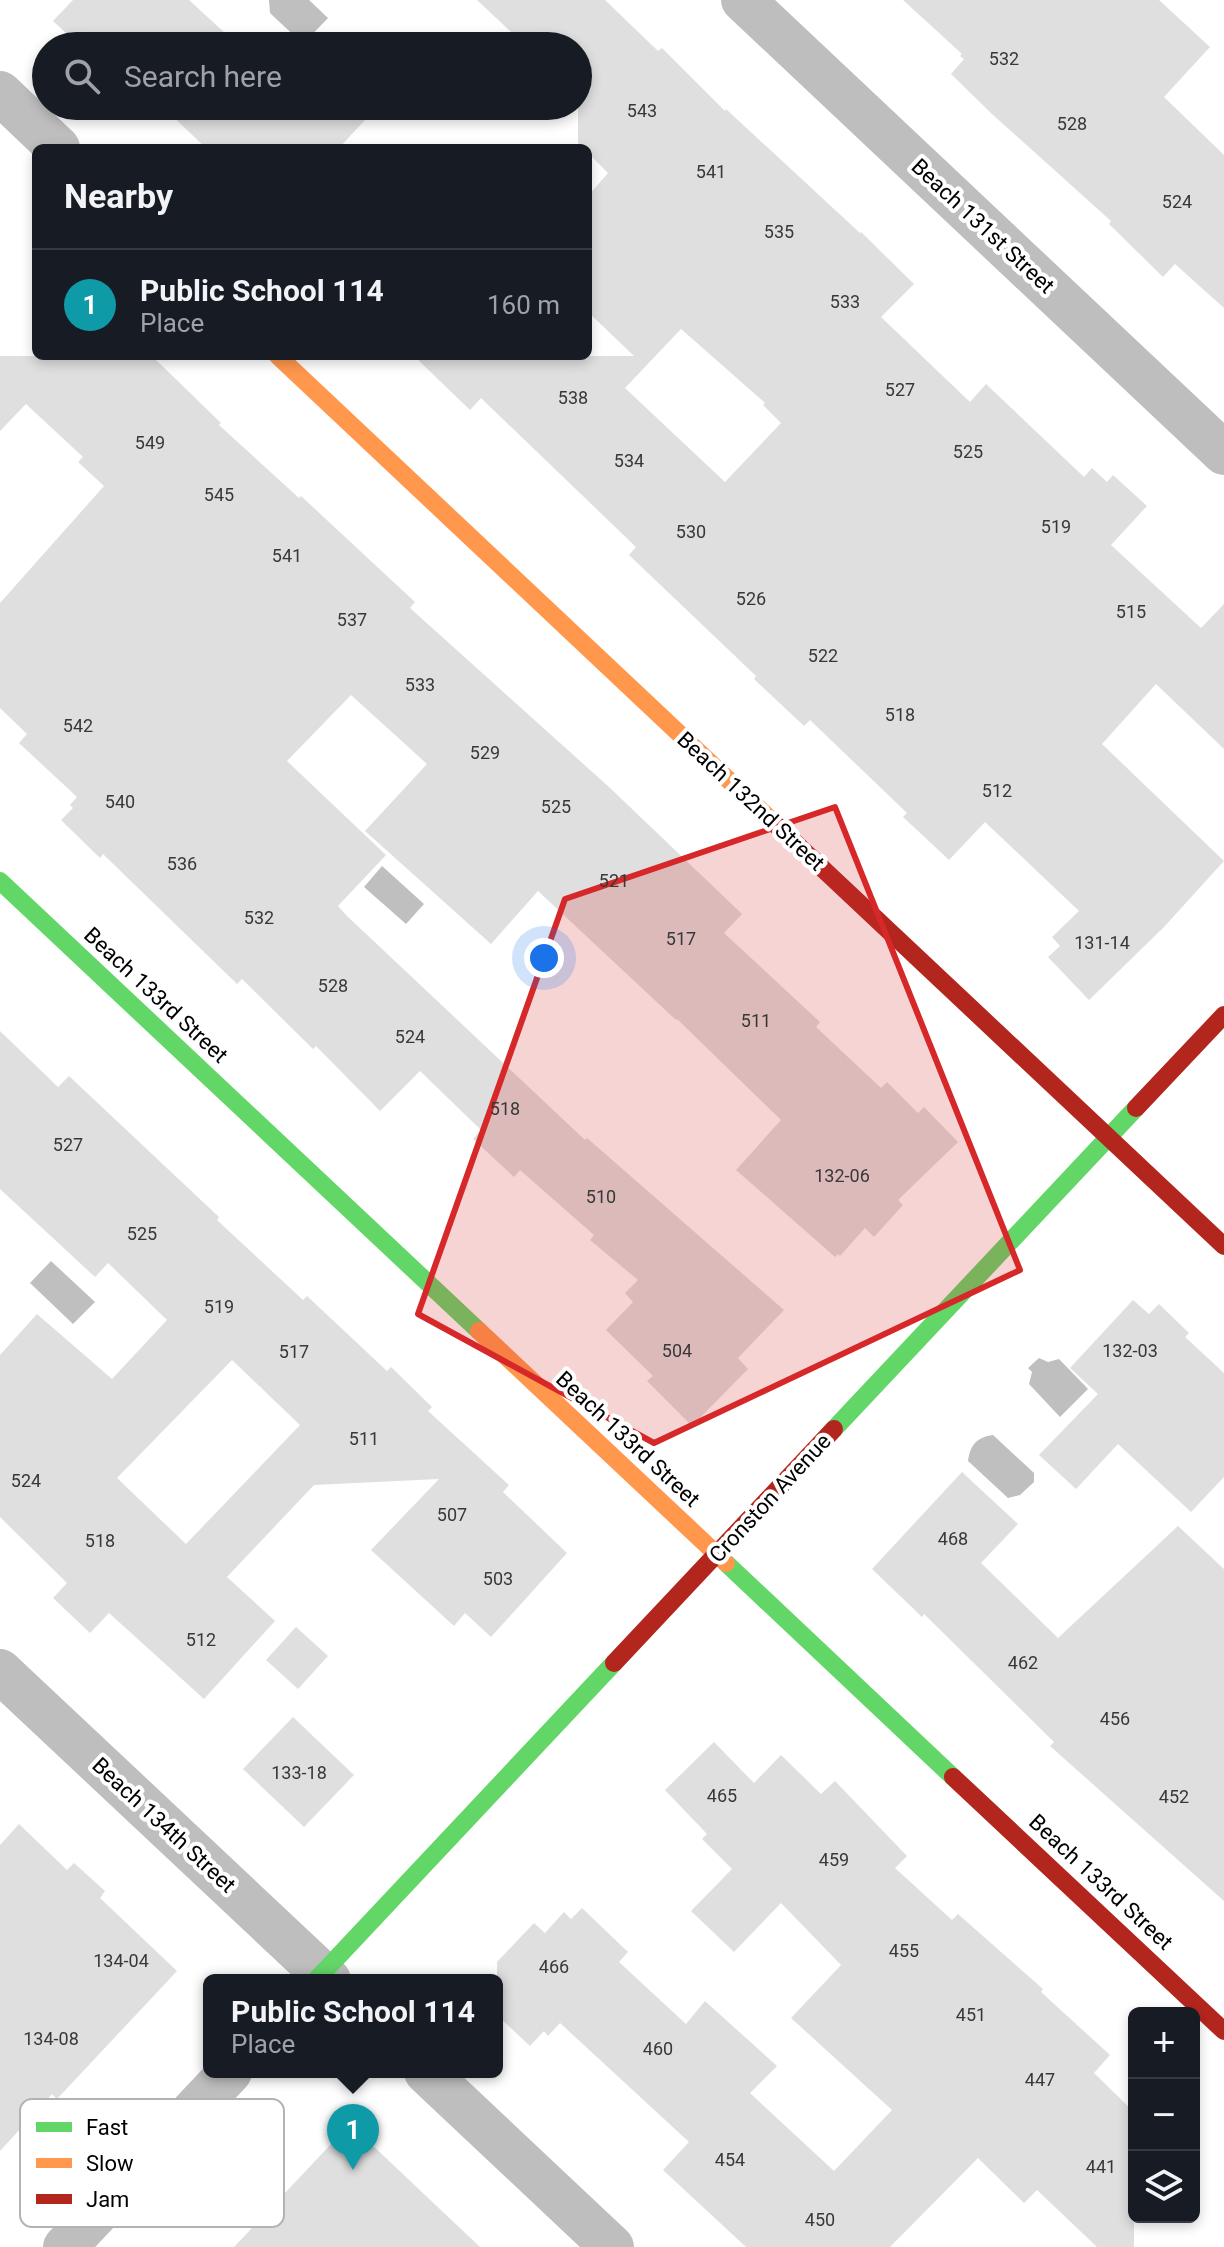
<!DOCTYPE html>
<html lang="en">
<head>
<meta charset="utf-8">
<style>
  body { margin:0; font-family:Roboto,sans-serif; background:#20242c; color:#f1f3f6 }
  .controls { position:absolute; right:24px; bottom:24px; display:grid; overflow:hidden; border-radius:12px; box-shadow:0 4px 12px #0003 }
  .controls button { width:72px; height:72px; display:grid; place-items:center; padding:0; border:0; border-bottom:2px solid #363941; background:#171b24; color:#f1f3f6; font:40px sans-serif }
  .you { position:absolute; left:544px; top:958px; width:28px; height:28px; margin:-20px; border:6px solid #fff; border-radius:50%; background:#1a73e8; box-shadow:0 0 0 12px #1a73e833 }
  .badge { display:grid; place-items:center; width:52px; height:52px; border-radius:50%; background:#b45309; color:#fff; font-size:26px; font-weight:700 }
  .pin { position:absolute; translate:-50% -66px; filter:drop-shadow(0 2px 4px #0008) }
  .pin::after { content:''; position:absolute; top:42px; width:28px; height:24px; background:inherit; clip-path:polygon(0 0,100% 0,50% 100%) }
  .popup { position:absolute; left:203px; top:1974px; width:300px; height:104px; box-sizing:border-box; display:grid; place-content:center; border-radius:12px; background:#171b24; filter:drop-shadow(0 2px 6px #0005); font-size:26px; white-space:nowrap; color:#9ea1a6 }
  .popup b { font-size:30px; color:#f1f3f6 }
  .popup::after { content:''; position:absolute; left:50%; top:100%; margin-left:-16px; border:16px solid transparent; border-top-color:#171b24 }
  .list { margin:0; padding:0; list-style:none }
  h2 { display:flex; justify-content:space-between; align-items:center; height:104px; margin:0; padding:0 32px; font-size:34px }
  h2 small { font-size:26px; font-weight:400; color:#9ea1a6 }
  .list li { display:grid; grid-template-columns:52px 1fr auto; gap:24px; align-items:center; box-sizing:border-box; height:112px; padding:0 32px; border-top:2px solid #363941 }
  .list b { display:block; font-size:30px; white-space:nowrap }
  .list p { margin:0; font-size:26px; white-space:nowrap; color:#9ea1a6 }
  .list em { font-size:26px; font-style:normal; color:#9ea1a6 }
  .icon { flex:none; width:44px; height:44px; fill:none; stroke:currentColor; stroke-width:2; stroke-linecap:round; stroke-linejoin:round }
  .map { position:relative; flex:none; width:1224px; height:2247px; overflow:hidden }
  .search { position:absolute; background:#171b24; box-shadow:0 4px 12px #0003; left:32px; top:32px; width:560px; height:88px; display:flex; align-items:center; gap:20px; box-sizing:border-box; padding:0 28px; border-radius:44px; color:#9ea1a6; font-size:30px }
  .panel { position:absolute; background:#171b24; box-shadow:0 4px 12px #0003; left:32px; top:144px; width:560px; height:216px; border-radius:12px }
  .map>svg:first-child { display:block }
  .water { fill:#bfbfbf }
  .building { fill:#dfdfdf; fill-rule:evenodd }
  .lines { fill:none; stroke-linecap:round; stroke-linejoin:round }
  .street { stroke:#bebebe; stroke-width:44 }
  .fast { stroke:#63d668; stroke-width:18 }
  .slow { stroke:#ff974d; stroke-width:18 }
  .jam { stroke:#b3261e; stroke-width:18 }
  .marked { fill:#d62828; fill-opacity:0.2; stroke:#d62828; stroke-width:6; stroke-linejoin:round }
  .labels { text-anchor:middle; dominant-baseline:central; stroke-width:8; stroke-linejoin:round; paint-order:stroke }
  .number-label { font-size:18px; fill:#383838 }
  .street-label { font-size:22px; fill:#000; stroke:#fff }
  .key { fill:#fff; stroke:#b2b2b2; stroke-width:2 }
  .key-label { font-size:22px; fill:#000 }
</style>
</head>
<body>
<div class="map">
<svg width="1224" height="2247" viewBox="0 0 1224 2247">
  <rect width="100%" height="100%" fill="#fff"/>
  <!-- water -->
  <g class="water">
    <path d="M 269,0 L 309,0 L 328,18 L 303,44 L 270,13 Z"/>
    <path d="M 382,866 L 424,904 L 406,924 L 364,887 Z"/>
    <path d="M 51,1261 L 95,1302 L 73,1324 L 30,1283 Z"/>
    <path d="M 1039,1358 L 1048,1362 L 1059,1359 L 1088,1389 L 1060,1417 L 1029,1384 L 1032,1372 L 1028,1368 Z"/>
    <path d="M 993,1435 L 1034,1473 L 1034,1482 L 1020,1495 L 1008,1498 L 968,1461 C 970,1445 977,1437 993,1435 Z"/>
  </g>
  <!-- building -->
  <g class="building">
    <path d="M 73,0 L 189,0 L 239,46 L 80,46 L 53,21 Z"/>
    <path d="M 477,0 L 605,0 L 658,51 L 662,48 L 725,111 L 726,109 L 860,233 L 861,232 L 914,284 L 881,317 L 970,402 L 986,384 L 1084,477 L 1092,468 L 1107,482 L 1113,475 L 1147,506 L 1111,545 L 1201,628 L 1224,604 L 1224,749 L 1156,684 L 1102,744 L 1224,861 L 1164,927 L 1089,1000 L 1048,957 L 1060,946 L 1052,937 L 1079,911 L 985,822 L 949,860 L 903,817 L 907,813 L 810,720 L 804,726 L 754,679 L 756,676 L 629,555 L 636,547 L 481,398 L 470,410 L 414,356 L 634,356 L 588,312 L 588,196 L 608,173 L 588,153 L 588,148 L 583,148 L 578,143 L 578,46 L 526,46 ZM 681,329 L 765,403 L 763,405 L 781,423 L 725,482 L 625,388 Z"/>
    <path d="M 903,0 L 1159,0 L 1210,47 L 1164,97 L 1224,155 L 1224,308 L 1175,264 L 1163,277 L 1109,224 L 1111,221 L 992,114 L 951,74 L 964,59 L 960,56 L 962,54 Z"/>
    <path d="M 168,106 L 378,106 L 339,148 L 206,148 L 165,109 Z"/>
    <path d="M 0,356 L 152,356 L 221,423 L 219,425 L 299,498 L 301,496 L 415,602 L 410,608 L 609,787 L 742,914 L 724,933 L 820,1022 L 816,1027 L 881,1088 L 887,1082 L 918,1113 L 924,1107 L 958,1142 L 898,1200 L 903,1205 L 874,1237 L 865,1228 L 840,1256 L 838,1254 L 835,1257 L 736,1170 L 781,1120 L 677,1019 L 676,1020 L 538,891 L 491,944 L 365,831 L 427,764 L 351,695 L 287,761 L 386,855 L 338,906 L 346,915 L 585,1140 L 587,1138 L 784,1310 L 738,1358 L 748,1369 L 692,1426 L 647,1381 L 653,1376 L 606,1330 L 633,1302 L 625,1293 L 638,1280 L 590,1240 L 594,1235 L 520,1170 L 514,1177 L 473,1139 L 481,1130 L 420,1071 L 380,1111 L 316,1046 L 313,1049 L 242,979 L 237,984 L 103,854 L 100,858 L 61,820 L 73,808 L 70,805 L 77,797 L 19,743 L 27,734 L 0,708 L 0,603 L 104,486 L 78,462 L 83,457 L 26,404 L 0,431 Z"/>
    <path d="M 0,1031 L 58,1087 L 69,1076 L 219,1217 L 217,1220 L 303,1300 L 307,1296 L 387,1371 L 391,1367 L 432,1407 L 428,1411 L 509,1485 L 503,1492 L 567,1553 L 491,1637 L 465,1613 L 454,1626 L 371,1550 L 439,1479 L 314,1485 L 227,1577 L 275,1621 L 204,1699 L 109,1613 L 90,1633 L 53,1598 L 67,1583 L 0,1517 L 0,1355 L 37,1314 L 112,1379 L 167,1320 L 108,1263 L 95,1277 L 0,1189 ZM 232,1360 L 300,1425 L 186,1544 L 117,1478 Z"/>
    <path d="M 1133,1300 L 1149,1314 L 1159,1304 L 1189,1333 L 1185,1337 L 1224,1373 L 1224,1477 L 1191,1512 L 1118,1444 L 1076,1489 L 1039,1455 L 1098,1394 L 1070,1368 Z"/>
    <path d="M 962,1472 L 1018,1524 L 981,1563 L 1058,1638 L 1178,1526 L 1224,1569 L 1224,1901 L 1050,1746 L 1054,1742 L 924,1614 L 922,1617 L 872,1569 Z"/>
    <path d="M 296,1627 L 328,1656 L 298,1689 L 266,1660 Z"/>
    <path d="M 293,1717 L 354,1775 L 304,1827 L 243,1769 Z"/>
    <path d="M 714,1742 L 754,1783 L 781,1755 L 821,1794 L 835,1781 L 907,1856 L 895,1868 L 952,1920 L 958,1914 L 1043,1989 L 1041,1992 L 1110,2055 L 1094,2073 L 1134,2112 L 1134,2247 L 1097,2247 L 1037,2190 L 1024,2203 L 978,2158 L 890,2247 L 746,2247 L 663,2170 L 689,2142 L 560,2023 L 548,2036 L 544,2031 L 530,2046 L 497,2015 L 497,1962 L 534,1923 L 545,1933 L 564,1912 L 571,1919 L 582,1908 L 628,1952 L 619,1962 L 686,2024 L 705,2001 L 777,2066 L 750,2093 L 834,2171 L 892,2110 L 791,2018 L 841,1965 L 781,1903 L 734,1952 L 691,1911 L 732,1869 L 702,1839 L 707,1834 L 665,1790 Z"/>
    <path d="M 19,1824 L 67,1870 L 74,1863 L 105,1891 L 100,1898 L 177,1971 L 57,2099 L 52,2094 L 0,2151 L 0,1845 Z"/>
    <path d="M 350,2124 L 480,2247 L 234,2247 Z"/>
  </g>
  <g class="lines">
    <!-- street -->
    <g class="street">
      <path d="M 743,0 L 1224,453"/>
      <path d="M 0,93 L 58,148"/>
      <path d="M 0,1671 L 329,1980"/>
      <path d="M 426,2072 L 612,2247"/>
      <path d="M 65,2247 L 230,2072"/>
    </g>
    <!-- fast -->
    <g class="fast">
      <path d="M 0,881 L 479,1331"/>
      <path d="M 834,1429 L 1136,1108"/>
      <path d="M 726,1563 L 953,1777"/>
      <path d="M 316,1980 L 614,1663"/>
    </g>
    <!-- slow -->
    <g class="slow">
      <path d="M 278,356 L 772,821"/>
      <path d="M 479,1331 L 726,1563"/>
    </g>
    <!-- jam -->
    <g class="jam">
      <path d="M 772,821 L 1224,1246"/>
      <path d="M 1136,1108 L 1224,1015"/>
      <path d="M 614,1663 L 834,1429"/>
      <path d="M 953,1777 L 1224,2031"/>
    </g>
  </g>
  <!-- marked area -->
  <path class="marked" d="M 835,807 L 1020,1270 L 654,1443 L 418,1314 L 565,899 Z"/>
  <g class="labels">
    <!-- number labels -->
    <g class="number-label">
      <text x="1004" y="58">532</text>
      <text x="642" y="110">543</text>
      <text x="1072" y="123">528</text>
      <text x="711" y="171">541</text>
      <text x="1177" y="201">524</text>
      <text x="779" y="231">535</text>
      <text x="845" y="301">533</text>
      <text x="900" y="389">527</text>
      <text x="573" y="397">538</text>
      <text x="150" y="442">549</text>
      <text x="968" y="451">525</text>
      <text x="629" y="460">534</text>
      <text x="219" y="494">545</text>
      <text x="1056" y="526">519</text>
      <text x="691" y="531">530</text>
      <text x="287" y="555">541</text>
      <text x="751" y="598">526</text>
      <text x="1131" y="611">515</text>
      <text x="352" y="619">537</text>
      <text x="823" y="655">522</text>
      <text x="420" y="684">533</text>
      <text x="900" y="714">518</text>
      <text x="78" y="725">542</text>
      <text x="485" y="752">529</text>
      <text x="997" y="790">512</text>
      <text x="120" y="801">540</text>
      <text x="556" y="806">525</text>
      <text x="182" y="863">536</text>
      <text x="614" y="880">521</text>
      <text x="259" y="917">532</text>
      <text x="681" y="938">517</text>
      <text x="1102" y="942">131-14</text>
      <text x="333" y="985">528</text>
      <text x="756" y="1020">511</text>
      <text x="410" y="1036">524</text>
      <text x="505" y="1108">518</text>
      <text x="68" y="1144">527</text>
      <text x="842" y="1175">132-06</text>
      <text x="601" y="1196">510</text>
      <text x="142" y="1233">525</text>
      <text x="219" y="1306">519</text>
      <text x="677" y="1350">504</text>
      <text x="1130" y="1350">132-03</text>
      <text x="294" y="1351">517</text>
      <text x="364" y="1438">511</text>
      <text x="26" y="1480">524</text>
      <text x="452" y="1514">507</text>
      <text x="953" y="1538">468</text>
      <text x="100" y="1540">518</text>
      <text x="498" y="1578">503</text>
      <text x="201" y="1639">512</text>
      <text x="1023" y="1662">462</text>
      <text x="1115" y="1718">456</text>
      <text x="299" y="1772">133-18</text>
      <text x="722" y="1795">465</text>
      <text x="1174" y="1796">452</text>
      <text x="834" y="1859">459</text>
      <text x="904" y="1950">455</text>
      <text x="121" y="1960">134-04</text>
      <text x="554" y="1966">466</text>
      <text x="971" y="2014">451</text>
      <text x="51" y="2038">134-08</text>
      <text x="658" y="2048">460</text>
      <text x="1040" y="2079">447</text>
      <text x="730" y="2159">454</text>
      <text x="1101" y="2166">441</text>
      <text x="820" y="2219">450</text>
    </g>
    <!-- street labels -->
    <g class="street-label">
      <text transform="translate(983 226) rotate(43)">Beach 131st Street</text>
      <text transform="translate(751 801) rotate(43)">Beach 132nd Street</text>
      <text transform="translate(156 995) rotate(43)">Beach 133rd Street</text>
      <text transform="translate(628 1439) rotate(43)">Beach 133rd Street</text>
      <text transform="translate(770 1498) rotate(-47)">Cronston Avenue</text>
      <text transform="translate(164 1825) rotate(43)">Beach 134th Street</text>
      <text transform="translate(1101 1882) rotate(43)">Beach 133rd Street</text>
    </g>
  </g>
  <!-- legend -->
  <rect x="20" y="2099" width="264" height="128" rx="12" class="key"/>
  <rect x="36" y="2122" width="36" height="10" fill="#63d668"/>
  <rect x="36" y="2158" width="36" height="10" fill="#ff974d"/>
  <rect x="36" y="2194" width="36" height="10" fill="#b3261e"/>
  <g class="key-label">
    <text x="86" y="2135">Fast</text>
    <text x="86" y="2171">Slow</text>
    <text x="86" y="2207">Jam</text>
  </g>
</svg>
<div class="controls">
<button>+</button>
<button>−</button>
<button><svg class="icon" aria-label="layers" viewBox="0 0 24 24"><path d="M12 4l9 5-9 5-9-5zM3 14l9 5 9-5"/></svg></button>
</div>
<div class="you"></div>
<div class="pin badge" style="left:353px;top:2170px;background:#0f9aa8">1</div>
<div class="popup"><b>Public School 114</b>Place</div>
<div class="search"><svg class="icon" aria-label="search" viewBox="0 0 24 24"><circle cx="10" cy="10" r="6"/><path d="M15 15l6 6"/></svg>Search here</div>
<section class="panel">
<h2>Nearby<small></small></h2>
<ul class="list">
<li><span class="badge" style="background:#0f9aa8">1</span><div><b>Public School 114</b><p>Place</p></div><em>160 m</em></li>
</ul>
</section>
</div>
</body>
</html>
